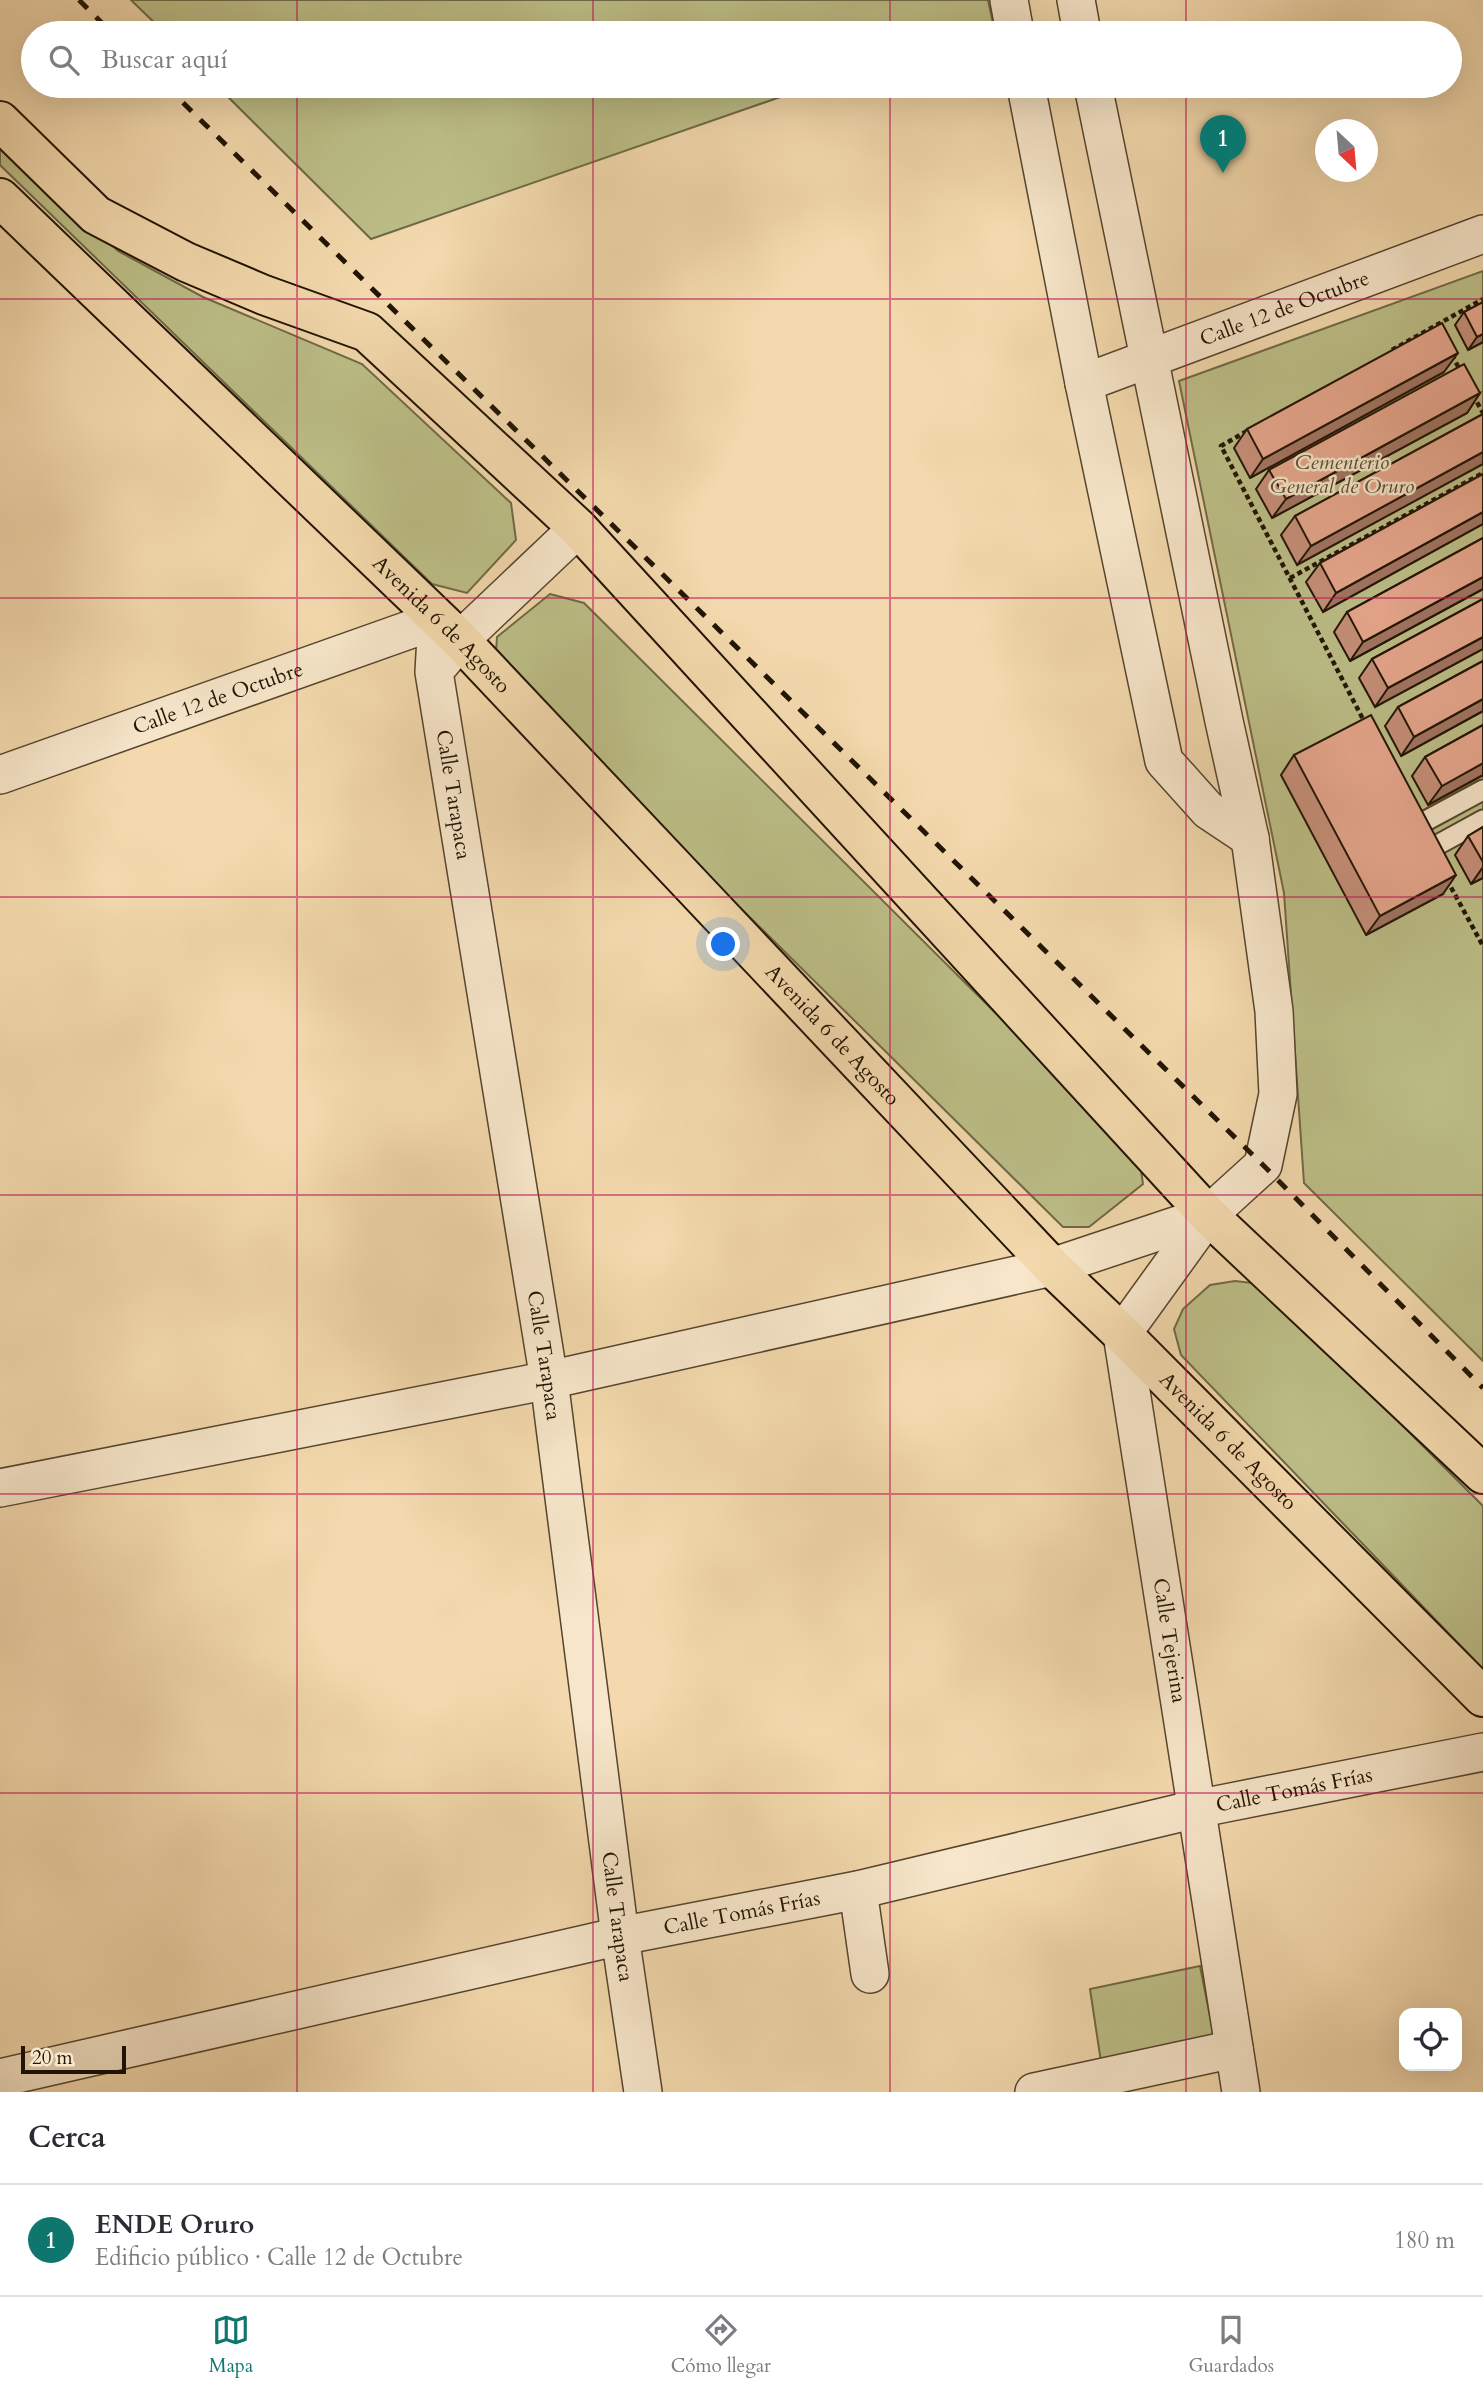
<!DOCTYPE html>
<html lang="es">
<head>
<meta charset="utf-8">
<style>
  body { margin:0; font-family:Cardo,serif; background:#f7f7f7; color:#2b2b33 }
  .controls { position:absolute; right:21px; bottom:21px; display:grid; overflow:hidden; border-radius:14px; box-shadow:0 7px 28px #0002 }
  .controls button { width:63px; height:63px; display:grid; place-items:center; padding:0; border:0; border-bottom:2px solid #e1e1e2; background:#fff; color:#2b2b33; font:35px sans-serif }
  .compass { position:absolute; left:1315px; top:119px; width:63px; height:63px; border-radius:50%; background:#fff; box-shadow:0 7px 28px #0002; rotate:154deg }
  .scale { position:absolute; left:21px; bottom:18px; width:105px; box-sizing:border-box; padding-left:7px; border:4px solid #211404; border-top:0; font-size:19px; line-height:24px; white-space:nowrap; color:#211404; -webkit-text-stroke:5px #f7e6ca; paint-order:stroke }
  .you { position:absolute; left:724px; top:945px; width:24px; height:24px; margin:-18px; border:5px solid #fff; border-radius:50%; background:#1a73e8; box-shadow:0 0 0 10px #1a73e833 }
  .badge { display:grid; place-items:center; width:46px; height:46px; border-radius:50%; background:#0f766e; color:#fff; font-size:23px; font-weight:700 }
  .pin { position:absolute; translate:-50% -58px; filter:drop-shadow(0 2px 4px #0008) }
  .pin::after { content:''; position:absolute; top:37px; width:24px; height:21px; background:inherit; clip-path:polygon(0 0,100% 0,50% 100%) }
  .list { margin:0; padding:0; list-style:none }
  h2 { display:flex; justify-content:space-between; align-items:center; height:91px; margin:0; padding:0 28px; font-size:30px }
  h2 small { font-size:23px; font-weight:400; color:#7c7c81 }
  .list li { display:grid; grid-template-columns:46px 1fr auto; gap:21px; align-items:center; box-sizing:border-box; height:112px; padding:0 28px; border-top:2px solid #e1e1e2 }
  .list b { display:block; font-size:26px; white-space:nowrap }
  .list p { margin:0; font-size:23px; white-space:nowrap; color:#7c7c81 }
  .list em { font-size:23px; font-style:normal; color:#7c7c81 }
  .icon { flex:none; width:38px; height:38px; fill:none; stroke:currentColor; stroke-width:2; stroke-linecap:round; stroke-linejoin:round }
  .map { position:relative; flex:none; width:1483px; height:2092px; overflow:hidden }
  .search { position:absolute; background:#fff; box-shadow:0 7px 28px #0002; left:21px; right:21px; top:21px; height:77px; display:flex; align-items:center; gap:18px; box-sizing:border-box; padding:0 24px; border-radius:38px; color:#7c7c81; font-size:26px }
  .sheet { height:203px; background:#fff }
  nav { display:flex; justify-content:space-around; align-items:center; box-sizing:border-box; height:98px; border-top:2px solid #e1e1e2; background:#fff; font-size:19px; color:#7c7c81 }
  nav a { display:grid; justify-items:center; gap:4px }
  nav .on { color:#0f766e }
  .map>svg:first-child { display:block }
  .green { fill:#bdbf88; stroke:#6f6a46; stroke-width:2 }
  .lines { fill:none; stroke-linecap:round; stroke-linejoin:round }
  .lane-casing { stroke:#56452e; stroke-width:23 }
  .street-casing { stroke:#56452e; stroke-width:40 }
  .primary-casing { stroke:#211404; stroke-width:42 }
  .path { stroke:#211404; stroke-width:4.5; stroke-dasharray:5 3.5; stroke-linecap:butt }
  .lane { stroke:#f7e6ca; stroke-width:19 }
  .street { stroke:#f7e6ca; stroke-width:37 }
  .primary { stroke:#f3d9ad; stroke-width:38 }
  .rail { stroke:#211404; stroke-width:5; stroke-dasharray:12 12; stroke-linecap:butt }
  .wall { fill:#c7907a; stroke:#211404; stroke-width:2 }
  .shaded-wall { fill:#a27563; stroke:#211404; stroke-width:2 }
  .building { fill:#e7a78e; stroke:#211404; stroke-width:2 }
  .grid { fill:none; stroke:#c2185b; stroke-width:2; stroke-opacity:0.55 }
  .labels { text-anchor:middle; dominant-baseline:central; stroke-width:5; stroke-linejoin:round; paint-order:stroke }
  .street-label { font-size:21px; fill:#211404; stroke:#f7e6ca }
  .park-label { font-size:21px; font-style:italic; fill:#585032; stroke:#f7e6ca }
</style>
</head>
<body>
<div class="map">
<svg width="1483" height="2092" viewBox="0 0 1483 2092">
  <rect width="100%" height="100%" fill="#f3d9ad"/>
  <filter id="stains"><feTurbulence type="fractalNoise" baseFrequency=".00286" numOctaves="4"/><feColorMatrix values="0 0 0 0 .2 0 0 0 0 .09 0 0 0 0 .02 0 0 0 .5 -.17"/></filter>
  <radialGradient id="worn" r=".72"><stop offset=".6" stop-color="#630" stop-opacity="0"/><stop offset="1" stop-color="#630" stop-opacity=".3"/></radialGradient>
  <!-- green -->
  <g class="green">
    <path d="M 131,0 L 988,0 L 993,23 L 964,33 L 165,33 Z"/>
    <path d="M 217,86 L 812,86 L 371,239 Z"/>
    <path d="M 0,141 L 118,251 L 203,297 L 362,364 L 511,503 L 516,540 L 467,593 L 432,584 L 0,165 Z"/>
    <path d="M 1483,271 L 1483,1361 L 1304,1183 L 1284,893 L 1179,381 Z"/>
    <path d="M 550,594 L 584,603 L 1139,1156 L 1143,1184 L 1089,1227 L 1063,1227 L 495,665 L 497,637 Z"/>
    <path d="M 1235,1281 L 1261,1284 L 1483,1506 L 1483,1669 L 1181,1355 L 1174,1329 L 1183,1309 L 1210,1285 Z"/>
    <path d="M 1200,1966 L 1215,2042 L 1101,2062 L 1090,1989 Z"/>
  </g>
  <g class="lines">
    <defs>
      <g id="lane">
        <path d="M 1418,825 L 1483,790"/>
        <path d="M 1430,849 L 1483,820"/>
      </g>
      <g id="street">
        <path d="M 1009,0 L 1015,33"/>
        <path d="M 1076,0 L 1082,33"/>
        <path d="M 1026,86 L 1084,383 L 1164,761 L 1208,810 L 1250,838"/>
        <path id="s1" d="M 1084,383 L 1483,234"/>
        <path d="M 441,663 L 460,640 L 578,528"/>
        <path id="s2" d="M 0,775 L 437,620 L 434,672 L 549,1380 L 620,1936 L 643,2092"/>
        <path id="s3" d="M 1208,1215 L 1122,1334 L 1241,2092"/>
        <path d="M 0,1488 L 549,1380 L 1052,1267 L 1208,1215 L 1263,1165 L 1278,1094 L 1274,1011 L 1250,838 L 1224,721 L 1093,86"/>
        <path d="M 858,1890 L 870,1974"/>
        <path id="s4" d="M 0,2078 L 620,1936 L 858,1890 L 1196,1809 L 1483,1752"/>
        <path d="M 1034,2092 L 1234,2049"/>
      </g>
      <g id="primary">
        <path d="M 0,121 L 96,215 L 186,262 L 264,295 L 367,332 L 578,528 L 1208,1215 L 1483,1474"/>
        <path id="s5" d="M 0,198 L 460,640 L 1052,1267 L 1122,1334 L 1483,1697"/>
      </g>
    </defs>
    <!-- lane casing -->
    <use href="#lane" class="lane-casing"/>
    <!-- street casing -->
    <use href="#street" class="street-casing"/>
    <!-- primary casing -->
    <use href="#primary" class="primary-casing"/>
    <!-- path -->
    <g class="path">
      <path d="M 1392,350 L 1483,299"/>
      <path d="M 1452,355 L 1461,372"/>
      <path d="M 1473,395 L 1483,413"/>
      <path d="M 1247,431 L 1221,446 L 1365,723"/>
      <path d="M 1290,578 L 1483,473"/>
      <path d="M 1447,880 L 1483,946"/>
    </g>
    <!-- lane -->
    <use href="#lane" class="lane"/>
    <!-- street -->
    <use href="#street" class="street"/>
    <!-- primary -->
    <use href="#primary" class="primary"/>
    <!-- rail -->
    <g class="rail">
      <path d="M 79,0 L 112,33"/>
      <path d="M 166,86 L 1263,1165 L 1483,1388"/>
    </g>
  </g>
  <!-- wall -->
  <g class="wall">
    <path d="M 1464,312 L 1483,342 L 1468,350 L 1455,325 Z"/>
    <path d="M 1444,372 L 1250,478 L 1234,448 L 1247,429 Z"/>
    <path d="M 1480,393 L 1467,413 L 1272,518 L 1256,489 L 1269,470 Z"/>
    <path d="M 1483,414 L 1297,565 L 1281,535 L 1295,516 Z"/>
    <path d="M 1483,474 L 1323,612 L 1306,582 L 1320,563 Z"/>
    <path d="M 1483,538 L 1483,589 L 1350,661 L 1334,632 L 1347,612 Z"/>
    <path d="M 1483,599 L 1375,707 L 1359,678 L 1372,659 Z"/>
    <path d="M 1483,661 L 1483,711 L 1401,756 L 1385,726 L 1398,707 Z"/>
    <path d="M 1483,725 L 1483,775 L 1428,805 L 1412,776 L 1425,757 Z"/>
    <path d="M 1294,755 L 1443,894 L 1366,935 L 1281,775 Z"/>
    <path d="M 1483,827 L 1483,878 L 1471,884 L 1455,855 L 1468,836 Z"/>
  </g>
  <!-- shaded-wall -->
  <g class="shaded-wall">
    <path d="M 1483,334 L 1483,342 L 1468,350 L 1477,337 Z"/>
    <path d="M 1458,353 L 1444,372 L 1250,478 L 1263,459 Z"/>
    <path d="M 1480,393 L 1467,413 L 1272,518 L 1286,499 Z"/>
    <path d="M 1483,452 L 1483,464 L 1297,565 L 1311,546 Z"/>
    <path d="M 1483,512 L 1483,524 L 1323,612 L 1336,593 Z"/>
    <path d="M 1483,577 L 1483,589 L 1350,661 L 1363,642 Z"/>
    <path d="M 1483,637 L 1483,649 L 1375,707 L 1388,688 Z"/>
    <path d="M 1483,699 L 1483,711 L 1401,756 L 1414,737 Z"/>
    <path d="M 1483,763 L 1483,775 L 1428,805 L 1442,786 Z"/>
    <path d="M 1483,867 L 1483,878 L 1471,884 Z"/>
    <path d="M 1456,875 L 1443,894 L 1366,935 L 1380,916 Z"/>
  </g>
  <!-- building -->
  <g class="building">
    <path d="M 1483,302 L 1483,334 L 1477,337 L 1464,312 Z"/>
    <path d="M 1442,323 L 1458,353 L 1263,459 L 1247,429 Z"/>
    <path d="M 1464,364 L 1480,393 L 1286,499 L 1269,470 Z"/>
    <path d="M 1483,414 L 1483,452 L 1311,546 L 1295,516 Z"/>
    <path d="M 1483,474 L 1483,512 L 1336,593 L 1320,563 Z"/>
    <path d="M 1483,538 L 1483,577 L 1363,642 L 1347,612 Z"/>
    <path d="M 1483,599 L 1483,637 L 1388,688 L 1372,659 Z"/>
    <path d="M 1483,661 L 1483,699 L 1414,737 L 1398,707 Z"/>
    <path d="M 1371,715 L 1456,875 L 1380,916 L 1294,755 Z"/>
    <path d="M 1483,725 L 1483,763 L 1442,786 L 1425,757 Z"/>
    <path d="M 1483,827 L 1483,862 L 1468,836 Z"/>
  </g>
  <!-- grid -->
  <path class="grid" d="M 297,0 L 297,33M 593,0 L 593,33M 890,0 L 890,33M 1186,0 L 1186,33M 297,86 L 297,2092M 593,86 L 593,2092M 890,86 L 890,2092M 1186,86 L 1186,2092M 0,299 L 1483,299M 0,598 L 1483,598M 0,897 L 1483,897M 0,1195 L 1483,1195M 0,1494 L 1483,1494M 0,1793 L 1483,1793"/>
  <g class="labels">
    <!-- street labels -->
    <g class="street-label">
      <text stroke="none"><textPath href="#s1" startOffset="214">Calle 12 de Octubre</textPath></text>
      <text stroke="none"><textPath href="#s5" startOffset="614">Avenida 6 de Agosto</textPath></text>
      <text stroke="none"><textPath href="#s2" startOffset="231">Calle 12 de Octubre</textPath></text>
      <text stroke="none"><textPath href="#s2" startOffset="640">Calle Tarapaca</textPath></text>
      <text stroke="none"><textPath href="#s5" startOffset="1181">Avenida 6 de Agosto</textPath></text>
      <text stroke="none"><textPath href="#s2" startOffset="1208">Calle Tarapaca</textPath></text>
      <text stroke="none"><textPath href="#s5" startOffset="1748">Avenida 6 de Agosto</textPath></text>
      <text stroke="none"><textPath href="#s3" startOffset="457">Calle Tejerina</textPath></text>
      <text stroke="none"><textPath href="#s4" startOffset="1326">Calle Tomás Frías</textPath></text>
      <text stroke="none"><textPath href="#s4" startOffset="760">Calle Tomás Frías</textPath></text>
      <text stroke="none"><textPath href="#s2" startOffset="1774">Calle Tarapaca</textPath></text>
    </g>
    <!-- park labels -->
    <g class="park-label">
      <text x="1342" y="462">Cementerio<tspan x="1342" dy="24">General de Oruro</tspan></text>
    </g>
  </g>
  <rect width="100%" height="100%" filter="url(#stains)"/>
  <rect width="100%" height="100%" fill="url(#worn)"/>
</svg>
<div class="controls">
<button><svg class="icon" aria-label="locate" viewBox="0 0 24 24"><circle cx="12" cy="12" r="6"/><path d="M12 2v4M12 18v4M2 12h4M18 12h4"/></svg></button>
</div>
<svg class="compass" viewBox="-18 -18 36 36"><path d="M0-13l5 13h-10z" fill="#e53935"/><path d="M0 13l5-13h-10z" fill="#7c7c81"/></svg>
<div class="scale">20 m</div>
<div class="you"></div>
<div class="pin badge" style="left:1223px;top:173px">1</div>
<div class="search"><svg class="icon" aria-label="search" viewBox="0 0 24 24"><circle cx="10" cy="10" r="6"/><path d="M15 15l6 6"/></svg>Buscar aquí</div>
</div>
<section class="sheet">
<h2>Cerca<small></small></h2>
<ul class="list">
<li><span class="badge">1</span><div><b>ENDE Oruro</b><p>Edificio público · Calle 12 de Octubre</p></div><em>180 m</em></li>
</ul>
</section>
<nav>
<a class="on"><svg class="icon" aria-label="map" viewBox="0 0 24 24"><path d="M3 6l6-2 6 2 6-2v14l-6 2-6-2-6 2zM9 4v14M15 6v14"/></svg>Mapa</a>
<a><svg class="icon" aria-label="directions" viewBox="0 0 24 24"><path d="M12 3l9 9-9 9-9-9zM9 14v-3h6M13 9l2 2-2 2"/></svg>Cómo llegar</a>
<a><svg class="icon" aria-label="saved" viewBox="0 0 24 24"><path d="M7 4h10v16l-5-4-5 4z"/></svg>Guardados</a>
</nav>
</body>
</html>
